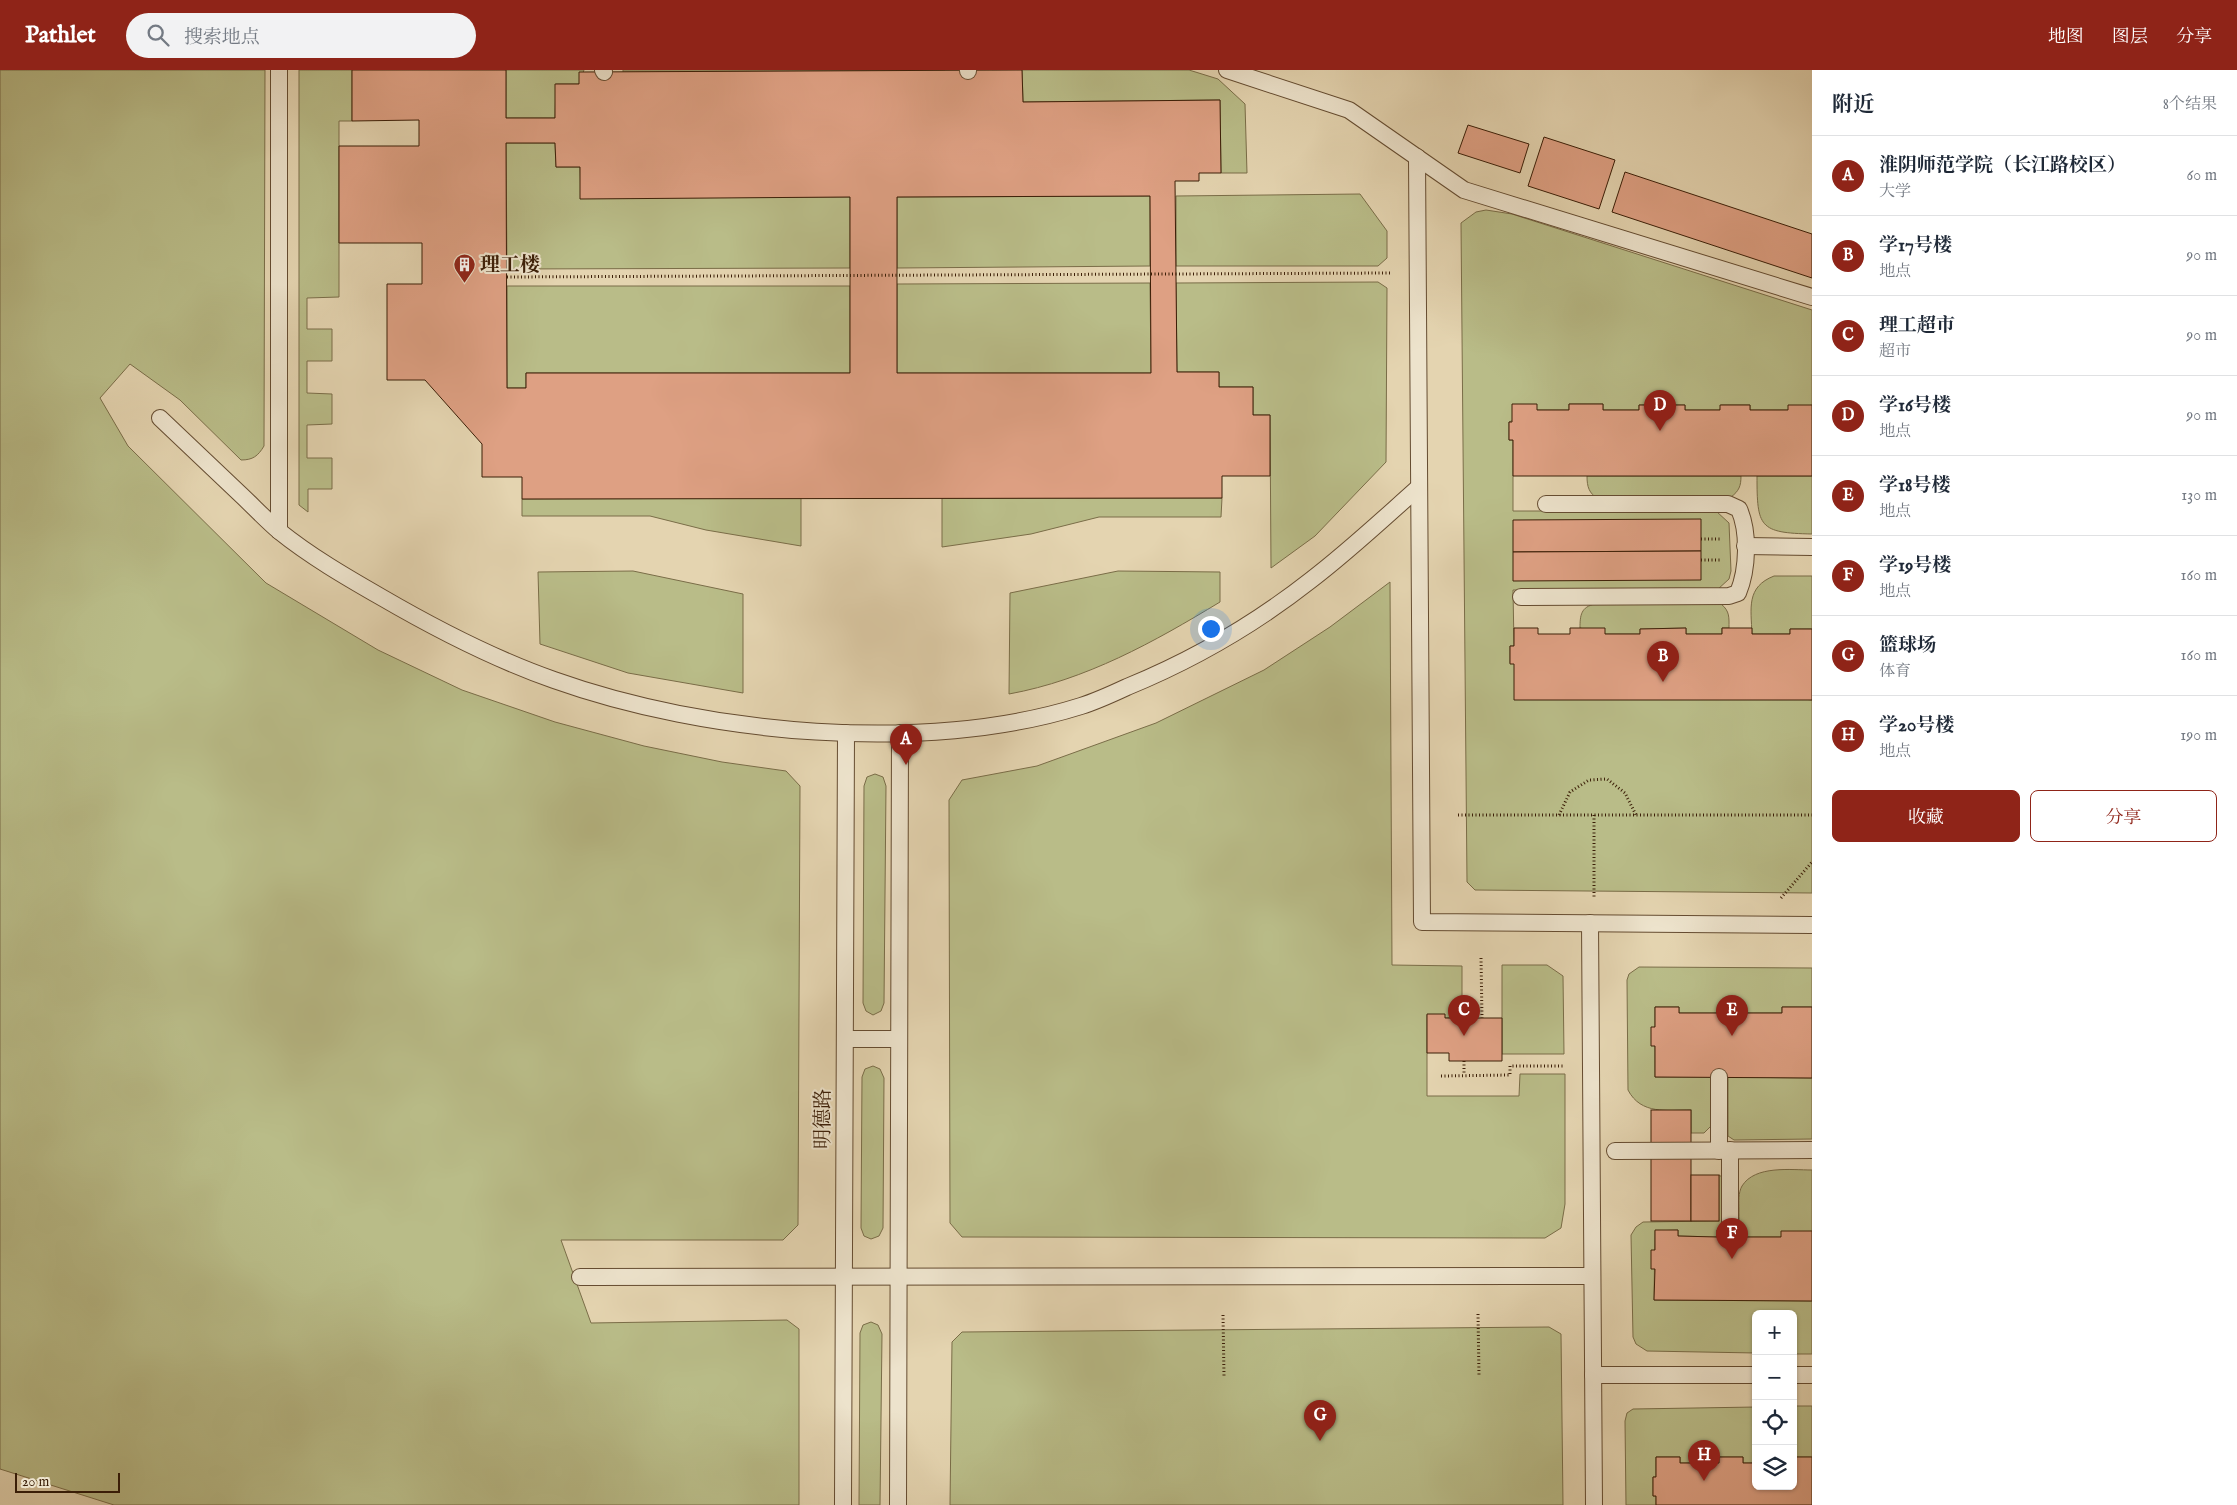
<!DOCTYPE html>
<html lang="zh">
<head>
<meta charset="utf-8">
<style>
  body { margin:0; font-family:"IM FELL English","Noto Serif SC",serif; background:#f2f2f3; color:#1f2937 }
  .controls { position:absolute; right:15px; bottom:15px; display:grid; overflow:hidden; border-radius:8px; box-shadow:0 1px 4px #0004 }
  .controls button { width:45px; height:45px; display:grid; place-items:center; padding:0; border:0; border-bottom:1px solid #e0e1e3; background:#fff; color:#1f2937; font:25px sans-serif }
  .scale { position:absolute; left:15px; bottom:12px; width:105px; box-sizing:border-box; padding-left:5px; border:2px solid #3b1e07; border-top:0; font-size:14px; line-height:18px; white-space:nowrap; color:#3b1e07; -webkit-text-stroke:4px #ede3cc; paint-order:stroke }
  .you { position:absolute; left:1210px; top:558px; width:18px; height:18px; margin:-12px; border:4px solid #fff; border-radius:50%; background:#1a73e8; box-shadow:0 0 0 8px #1a73e833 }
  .badge { display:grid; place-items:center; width:32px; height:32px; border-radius:50%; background:#8f2418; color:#fff; font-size:16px; font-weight:700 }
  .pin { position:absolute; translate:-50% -41px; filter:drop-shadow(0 1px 2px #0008) }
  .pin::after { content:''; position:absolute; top:26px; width:18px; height:15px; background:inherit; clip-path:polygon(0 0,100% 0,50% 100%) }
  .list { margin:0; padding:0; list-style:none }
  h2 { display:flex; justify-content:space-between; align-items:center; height:65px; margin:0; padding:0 20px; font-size:21px }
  h2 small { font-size:16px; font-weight:400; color:#747a83 }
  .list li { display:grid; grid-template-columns:32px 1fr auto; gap:15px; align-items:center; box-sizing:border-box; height:80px; padding:0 20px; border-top:1px solid #e0e1e3 }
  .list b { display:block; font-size:19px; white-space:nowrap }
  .list p { margin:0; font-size:16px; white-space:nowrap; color:#747a83 }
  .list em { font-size:16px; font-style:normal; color:#747a83 }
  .actions { display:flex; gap:10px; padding:15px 20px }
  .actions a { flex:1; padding:11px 0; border:1px solid #8f2418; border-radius:8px; text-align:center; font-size:18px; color:#8f2418 }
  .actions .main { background:#8f2418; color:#fff }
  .icon { flex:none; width:28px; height:28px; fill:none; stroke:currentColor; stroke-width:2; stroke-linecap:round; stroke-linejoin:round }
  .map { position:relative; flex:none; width:1812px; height:1435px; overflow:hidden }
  header { display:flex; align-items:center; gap:30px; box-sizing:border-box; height:70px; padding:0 25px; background:#8f2418; color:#fff }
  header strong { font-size:24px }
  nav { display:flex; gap:28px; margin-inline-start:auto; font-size:18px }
  .search { width:350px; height:45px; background:#f2f2f3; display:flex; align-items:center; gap:12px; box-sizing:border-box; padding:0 18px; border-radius:28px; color:#747a83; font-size:19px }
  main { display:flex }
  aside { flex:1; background:#fff }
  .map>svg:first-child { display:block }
  .green { fill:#b9bc88; stroke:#7a6d48 }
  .building { fill:#dea083; stroke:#3b1e07; fill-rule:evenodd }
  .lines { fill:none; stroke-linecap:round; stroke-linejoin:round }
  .lane-casing { stroke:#654c31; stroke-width:18 }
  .path { stroke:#3b1e07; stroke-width:3; stroke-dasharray:1 2.5; stroke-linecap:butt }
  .lane { stroke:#ede3cc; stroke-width:16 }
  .labels { text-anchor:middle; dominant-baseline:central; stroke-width:4; stroke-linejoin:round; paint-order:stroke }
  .poi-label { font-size:20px; font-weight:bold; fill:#3b1e07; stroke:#ede3cc; text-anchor:start }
  .street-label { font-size:20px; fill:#3b1e07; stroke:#ede3cc }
</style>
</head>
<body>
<header>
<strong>Pathlet</strong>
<div class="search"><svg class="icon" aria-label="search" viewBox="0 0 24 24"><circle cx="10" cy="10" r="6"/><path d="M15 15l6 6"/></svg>搜索地点</div>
<nav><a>地图</a><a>图层</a><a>分享</a></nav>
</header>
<main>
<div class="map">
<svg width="1812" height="1435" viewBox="0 0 1812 1435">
  <rect width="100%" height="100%" fill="#e4d4b0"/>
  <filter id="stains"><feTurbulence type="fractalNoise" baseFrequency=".004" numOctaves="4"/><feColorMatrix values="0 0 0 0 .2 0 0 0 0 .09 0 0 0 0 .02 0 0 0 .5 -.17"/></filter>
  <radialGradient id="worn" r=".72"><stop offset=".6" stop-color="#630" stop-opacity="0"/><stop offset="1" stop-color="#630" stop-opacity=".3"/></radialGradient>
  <!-- green -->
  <g class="green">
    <path d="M 0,0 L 265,0 L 264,376 C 258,386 253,390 241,390 L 180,330 L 130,294 L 100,328 L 128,376 L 266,513 L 378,580 L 462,620 L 555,652 L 644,676 L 722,692 L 786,701 L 800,716 L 798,1155 L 783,1170 L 561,1170 L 591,1253 L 787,1250 L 799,1259 L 799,1435 L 114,1435 L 0,1399 Z"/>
    <path d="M 299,0 L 352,0 L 352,51 L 339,51 L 339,227 L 307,228 L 307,259 L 332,259 L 332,291 L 307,291 L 307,323 L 332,324 L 332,354 L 307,355 L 307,388 L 332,388 L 332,419 L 308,419 L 308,442 L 299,435 Z"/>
    <path d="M 506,0 L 584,0 L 579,14 L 556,14 L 555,48 L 506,48 Z"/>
    <path d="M 623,0 L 945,0 L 623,2 Z"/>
    <path d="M 992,0 L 1189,0 L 1218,9 L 1245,34 L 1247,103 L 1221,103 L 1220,30 L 1023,32 L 1022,0 Z"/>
    <path d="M 506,73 L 555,73 L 556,97 L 580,97 L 581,128 L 850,127 L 850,198 L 507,199 Z"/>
    <path d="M 1360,124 L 1387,161 L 1387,188 L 1378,196 L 1176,196 L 1176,126 Z"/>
    <path d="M 1150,126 L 1150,196 L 897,198 L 897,127 Z"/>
    <path d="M 1486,140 L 1512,144 L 1812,240 L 1812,335 L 1788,340 L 1750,340 L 1750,335 L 1721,335 L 1720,340 L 1685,340 L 1685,335 L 1639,335 L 1639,340 L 1603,340 L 1603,334 L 1569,334 L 1569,340 L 1537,340 L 1509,352 L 1509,370 L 1513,370 L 1513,441 L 1716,441 L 1729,453 L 1731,501 L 1729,509 L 1717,520 L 1513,520 L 1514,576 L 1510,576 L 1510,593 L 1812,630 L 1812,823 L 1475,820 L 1467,812 L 1461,153 L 1476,142 Z"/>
    <path d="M 1378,212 L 1387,218 L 1386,392 L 1315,466 L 1271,498 L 1270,345 L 1253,345 L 1253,317 L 1219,317 L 1219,302 L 1177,302 L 1176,213 Z"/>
    <path d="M 1150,213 L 1151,303 L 897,303 L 897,214 Z"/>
    <path d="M 507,216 L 850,216 L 850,303 L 526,303 L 526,318 L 507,318 Z"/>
    <path d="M 1587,406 L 1741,406 C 1741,416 1739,421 1731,427 L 1598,429 C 1589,423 1587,417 1587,406 Z"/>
    <path d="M 1757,406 L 1812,406 L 1812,464 C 1759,463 1757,457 1757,406 Z"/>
    <path d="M 801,428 L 801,476 L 706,460 L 650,446 L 522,446 L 522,429 Z"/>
    <path d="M 942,428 L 1222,428 L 1221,447 L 1099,447 L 1031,464 L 942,477 Z"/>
    <path d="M 633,501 L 743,524 L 743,623 L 628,603 L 540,574 L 538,502 Z"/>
    <path d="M 1118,501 L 1220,502 L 1220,532 C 1154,572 1086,610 1009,624 L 1010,523 Z"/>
    <path d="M 1774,506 L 1812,506 L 1812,559 L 1790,559 L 1790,564 L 1752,564 C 1751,538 1746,517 1774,506 Z"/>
    <path d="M 1390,512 L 1392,895 L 1462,896 L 1462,948 L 1445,948 L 1427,945 L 1427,1026 L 1519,1026 L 1520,1004 L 1565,1004 L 1565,1134 L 1561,1158 L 1545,1168 L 962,1167 L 950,1153 L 949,730 L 962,710 L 1037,696 L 1156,653 L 1264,600 L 1330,557 Z"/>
    <path d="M 1595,534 L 1721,534 C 1730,541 1729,548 1729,558 L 1722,558 L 1722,564 L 1686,564 L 1686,558 L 1640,559 L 1640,564 L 1605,564 L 1580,558 C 1580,545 1581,537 1595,534 Z"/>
    <path d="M 875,704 L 883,707 L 886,716 L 884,933 L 881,941 L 873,945 L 866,941 L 863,933 L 864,716 L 867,707 Z"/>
    <path d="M 1502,895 L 1547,895 L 1563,906 L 1564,984 L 1502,984 Z"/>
    <path d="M 1639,897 L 1812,898 L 1812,937 L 1782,937 L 1782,943 L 1742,943 L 1742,937 L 1718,937 L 1717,943 L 1679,943 L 1679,937 L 1655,937 L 1655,1007 L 1711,1007 L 1711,1056 L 1704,1063 L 1691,1063 L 1691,1040 C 1667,1040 1641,1045 1628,1020 L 1627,910 L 1629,904 Z"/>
    <path d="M 873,996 L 880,999 L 884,1008 L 883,1158 L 879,1166 L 871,1169 L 864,1166 L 861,1158 L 862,1007 L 865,999 Z"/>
    <path d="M 1728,1007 L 1812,1008 L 1812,1069 L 1734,1070 L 1728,1066 Z"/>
    <path d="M 1812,1100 L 1812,1161 L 1781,1167 L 1742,1167 C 1739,1158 1739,1149 1739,1139 C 1739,1132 1738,1123 1742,1116 C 1755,1095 1791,1100 1812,1100 Z"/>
    <path d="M 1719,1105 L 1722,1107 L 1726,1160 L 1717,1167 L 1678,1166 L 1678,1160 L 1655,1161 L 1654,1230 L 1812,1231 L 1812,1284 L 1793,1284 L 1793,1244 L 1756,1244 L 1756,1283 L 1647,1281 L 1636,1274 L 1633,1267 L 1631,1165 L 1636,1157 L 1643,1152 L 1719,1151 Z"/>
    <path d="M 871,1252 L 878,1255 L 882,1264 L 880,1435 L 859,1435 L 860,1263 L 863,1255 Z"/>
    <path d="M 1549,1257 L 1561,1264 L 1563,1435 L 950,1435 L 952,1272 L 962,1262 Z"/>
    <rect x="1793" y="1336" width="19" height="51"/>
    <path d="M 1756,1337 L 1756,1393 L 1743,1393 L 1743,1387 L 1719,1387 L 1719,1393 L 1680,1393 L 1680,1387 L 1656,1387 L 1656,1407 L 1653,1407 L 1653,1426 L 1656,1426 L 1656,1435 L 1626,1435 L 1625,1351 L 1627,1343 L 1633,1339 Z"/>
  </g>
  <!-- building -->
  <g class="building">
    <path d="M 352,0 L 506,0 L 506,48 L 555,48 L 555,14 L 579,14 L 579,2 L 1022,0 L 1023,32 L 1220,30 L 1221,103 L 1199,103 L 1199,111 L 1175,111 L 1177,302 L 1219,302 L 1219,317 L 1253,317 L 1253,345 L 1270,345 L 1270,406 L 1222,406 L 1222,428 L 522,429 L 522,407 L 482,407 L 482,374 L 425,310 L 387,310 L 387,214 L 422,214 L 422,173 L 339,173 L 339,76 L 419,76 L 419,50 L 352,51 ZM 506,73 L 555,73 L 556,97 L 580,97 L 580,129 L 850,127 L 850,303 L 526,303 L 526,318 L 507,318 ZM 1150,126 L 1151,303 L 897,303 L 897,127 Z"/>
    <path d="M 1468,55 L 1529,74 L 1520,103 L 1458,83 Z"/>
    <path d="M 1544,67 L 1615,90 L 1599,139 L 1528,116 Z"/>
    <path d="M 1625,102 L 1812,164 L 1812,208 L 1612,142 Z"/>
    <path d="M 1512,334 L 1537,334 L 1537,340 L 1569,340 L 1569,334 L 1603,334 L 1603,340 L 1639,340 L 1639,335 L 1685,335 L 1685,340 L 1720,340 L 1720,335 L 1750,335 L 1750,340 L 1788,340 L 1788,335 L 1812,335 L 1812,406 L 1513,406 L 1513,370 L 1509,370 L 1509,352 L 1512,352 Z"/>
    <path d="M 1701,449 L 1701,481 L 1513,482 L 1513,450 Z"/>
    <path d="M 1701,481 L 1701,510 L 1513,511 L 1513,482 Z"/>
    <path d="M 1514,558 L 1538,558 L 1538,564 L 1570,564 L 1570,558 L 1605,558 L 1605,564 L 1640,564 L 1640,559 L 1686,558 L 1686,564 L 1722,564 L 1722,558 L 1752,558 L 1752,564 L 1790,564 L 1790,559 L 1812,559 L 1812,630 L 1514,630 L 1514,594 L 1510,594 L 1510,576 L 1514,576 Z"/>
    <path d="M 1655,937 L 1679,937 L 1679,943 L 1717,943 L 1718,937 L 1742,937 L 1742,943 L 1782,943 L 1782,937 L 1812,937 L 1812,1008 L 1655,1007 L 1655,976 L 1651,976 L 1651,957 L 1655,957 Z"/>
    <path d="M 1427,944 L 1445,944 L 1445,948 L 1502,948 L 1502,991 L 1449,991 L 1449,983 L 1427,983 Z"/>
    <rect x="1651" y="1040" width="40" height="111"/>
    <rect x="1691" y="1105" width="28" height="46"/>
    <path d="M 1655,1160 L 1678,1160 L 1678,1166 L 1717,1167 L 1717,1160 L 1742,1160 L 1742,1167 L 1781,1167 L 1781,1161 L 1812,1161 L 1812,1231 L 1654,1230 L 1655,1199 L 1651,1199 L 1651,1180 L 1655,1180 Z"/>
    <path d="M 1656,1387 L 1680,1387 L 1680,1393 L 1719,1393 L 1719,1387 L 1743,1387 L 1743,1393 L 1756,1393 L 1756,1416 L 1793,1416 L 1793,1387 L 1812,1387 L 1812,1435 L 1656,1435 L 1656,1426 L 1653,1426 L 1653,1407 L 1656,1407 Z"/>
  </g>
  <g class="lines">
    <defs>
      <g id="lane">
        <path d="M 279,0 L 279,461"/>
        <path d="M 603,0 L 604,2"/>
        <path d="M 1227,0 L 1349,40 L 1464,120 L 1812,227"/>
        <path d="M 968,1 L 968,0"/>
        <path d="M 1417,87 L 1422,852 L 1812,855"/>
        <path d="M 160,348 C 186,373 212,397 238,422 C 252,435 265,449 279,461 C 310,486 346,507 381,527 C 436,559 494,589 554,610 C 705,664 926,685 1081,636 C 1097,631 1112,624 1127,617 C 1193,590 1255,554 1311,510 C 1349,481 1384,448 1419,417"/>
        <path d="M 1745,476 L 1812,477"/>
        <path d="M 1521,527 L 1729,526 L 1738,523 C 1748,499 1749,462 1739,439 L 1728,434 L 1546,434"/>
        <path d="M 1590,853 L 1594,1435"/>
        <path d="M 845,969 L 899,969"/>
        <path d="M 1719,1007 L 1719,1081"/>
        <path d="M 1730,1080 L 1730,1160"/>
        <path d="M 1615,1081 L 1812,1080"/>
        <path d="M 580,1207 L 1592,1206"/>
        <path d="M 1593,1305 L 1756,1305"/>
        <path d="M 1793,1305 L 1812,1305"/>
        <path d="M 843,1435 L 846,663"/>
        <path d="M 898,1435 L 900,663"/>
      </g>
    </defs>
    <!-- lane casing -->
    <use href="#lane" class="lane-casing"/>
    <!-- path -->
    <g class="path">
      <path d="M 507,207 L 1391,203"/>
      <path d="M 1701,469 L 1721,469"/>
      <path d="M 1701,490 L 1721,490"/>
      <path d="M 1458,745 L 1812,745"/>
      <path d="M 1559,745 L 1570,722 L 1589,710 L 1607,709 L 1625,723 L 1636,745"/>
      <path d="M 1594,745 L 1594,827"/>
      <path d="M 1781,828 L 1812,792"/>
      <path d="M 1481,888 L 1482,948"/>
      <path d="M 1464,991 L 1464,1005"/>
      <path d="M 1441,1006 L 1510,1005 L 1510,996 L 1565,996"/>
      <path d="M 1478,1244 L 1479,1306"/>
      <path d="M 1223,1245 L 1224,1306"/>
    </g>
    <!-- lane -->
    <use href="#lane" class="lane"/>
  </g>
  <!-- icons -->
  <defs>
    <symbol id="building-pin" viewBox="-11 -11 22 30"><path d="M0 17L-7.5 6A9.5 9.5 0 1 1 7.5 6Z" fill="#8f2418" stroke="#ede3cc"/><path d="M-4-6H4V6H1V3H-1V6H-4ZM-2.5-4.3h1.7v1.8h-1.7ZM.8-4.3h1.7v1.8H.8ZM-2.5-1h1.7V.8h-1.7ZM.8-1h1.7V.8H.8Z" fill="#fff"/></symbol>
  </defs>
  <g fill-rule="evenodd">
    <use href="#building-pin" x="452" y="182" width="25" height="34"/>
  </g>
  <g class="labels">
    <!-- poi labels -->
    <g class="poi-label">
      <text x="480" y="195">理工楼</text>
    </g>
    <!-- street labels -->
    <g class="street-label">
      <text transform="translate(823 1049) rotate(-90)">明德路</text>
    </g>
  </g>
  <rect width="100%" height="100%" filter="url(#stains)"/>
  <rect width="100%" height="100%" fill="url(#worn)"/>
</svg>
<div class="controls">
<button>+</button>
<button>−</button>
<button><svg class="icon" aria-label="locate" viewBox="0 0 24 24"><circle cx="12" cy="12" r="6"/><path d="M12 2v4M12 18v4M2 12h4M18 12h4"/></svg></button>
<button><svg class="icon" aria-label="layers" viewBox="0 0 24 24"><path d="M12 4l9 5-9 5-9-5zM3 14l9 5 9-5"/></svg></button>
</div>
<div class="scale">20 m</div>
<div class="you"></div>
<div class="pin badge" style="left:906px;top:695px">A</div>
<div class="pin badge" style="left:1663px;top:612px">B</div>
<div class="pin badge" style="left:1464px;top:966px">C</div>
<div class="pin badge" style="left:1660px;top:361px">D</div>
<div class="pin badge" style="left:1732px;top:966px">E</div>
<div class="pin badge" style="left:1732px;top:1189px">F</div>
<div class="pin badge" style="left:1320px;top:1371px">G</div>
<div class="pin badge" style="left:1704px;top:1411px">H</div>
</div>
<aside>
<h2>附近<small>8个结果</small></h2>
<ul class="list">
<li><span class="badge">A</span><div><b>淮阴师范学院（长江路校区）</b><p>大学</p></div><em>60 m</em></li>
<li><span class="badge">B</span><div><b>学17号楼</b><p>地点</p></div><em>90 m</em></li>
<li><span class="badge">C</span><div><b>理工超市</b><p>超市</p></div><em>90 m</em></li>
<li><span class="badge">D</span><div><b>学16号楼</b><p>地点</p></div><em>90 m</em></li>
<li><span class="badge">E</span><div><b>学18号楼</b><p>地点</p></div><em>130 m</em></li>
<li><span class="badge">F</span><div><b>学19号楼</b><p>地点</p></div><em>160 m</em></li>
<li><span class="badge">G</span><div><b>篮球场</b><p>体育</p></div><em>160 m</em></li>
<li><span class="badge">H</span><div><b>学20号楼</b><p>地点</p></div><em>190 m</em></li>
</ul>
<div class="actions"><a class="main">收藏</a><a>分享</a></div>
</aside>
</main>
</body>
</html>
